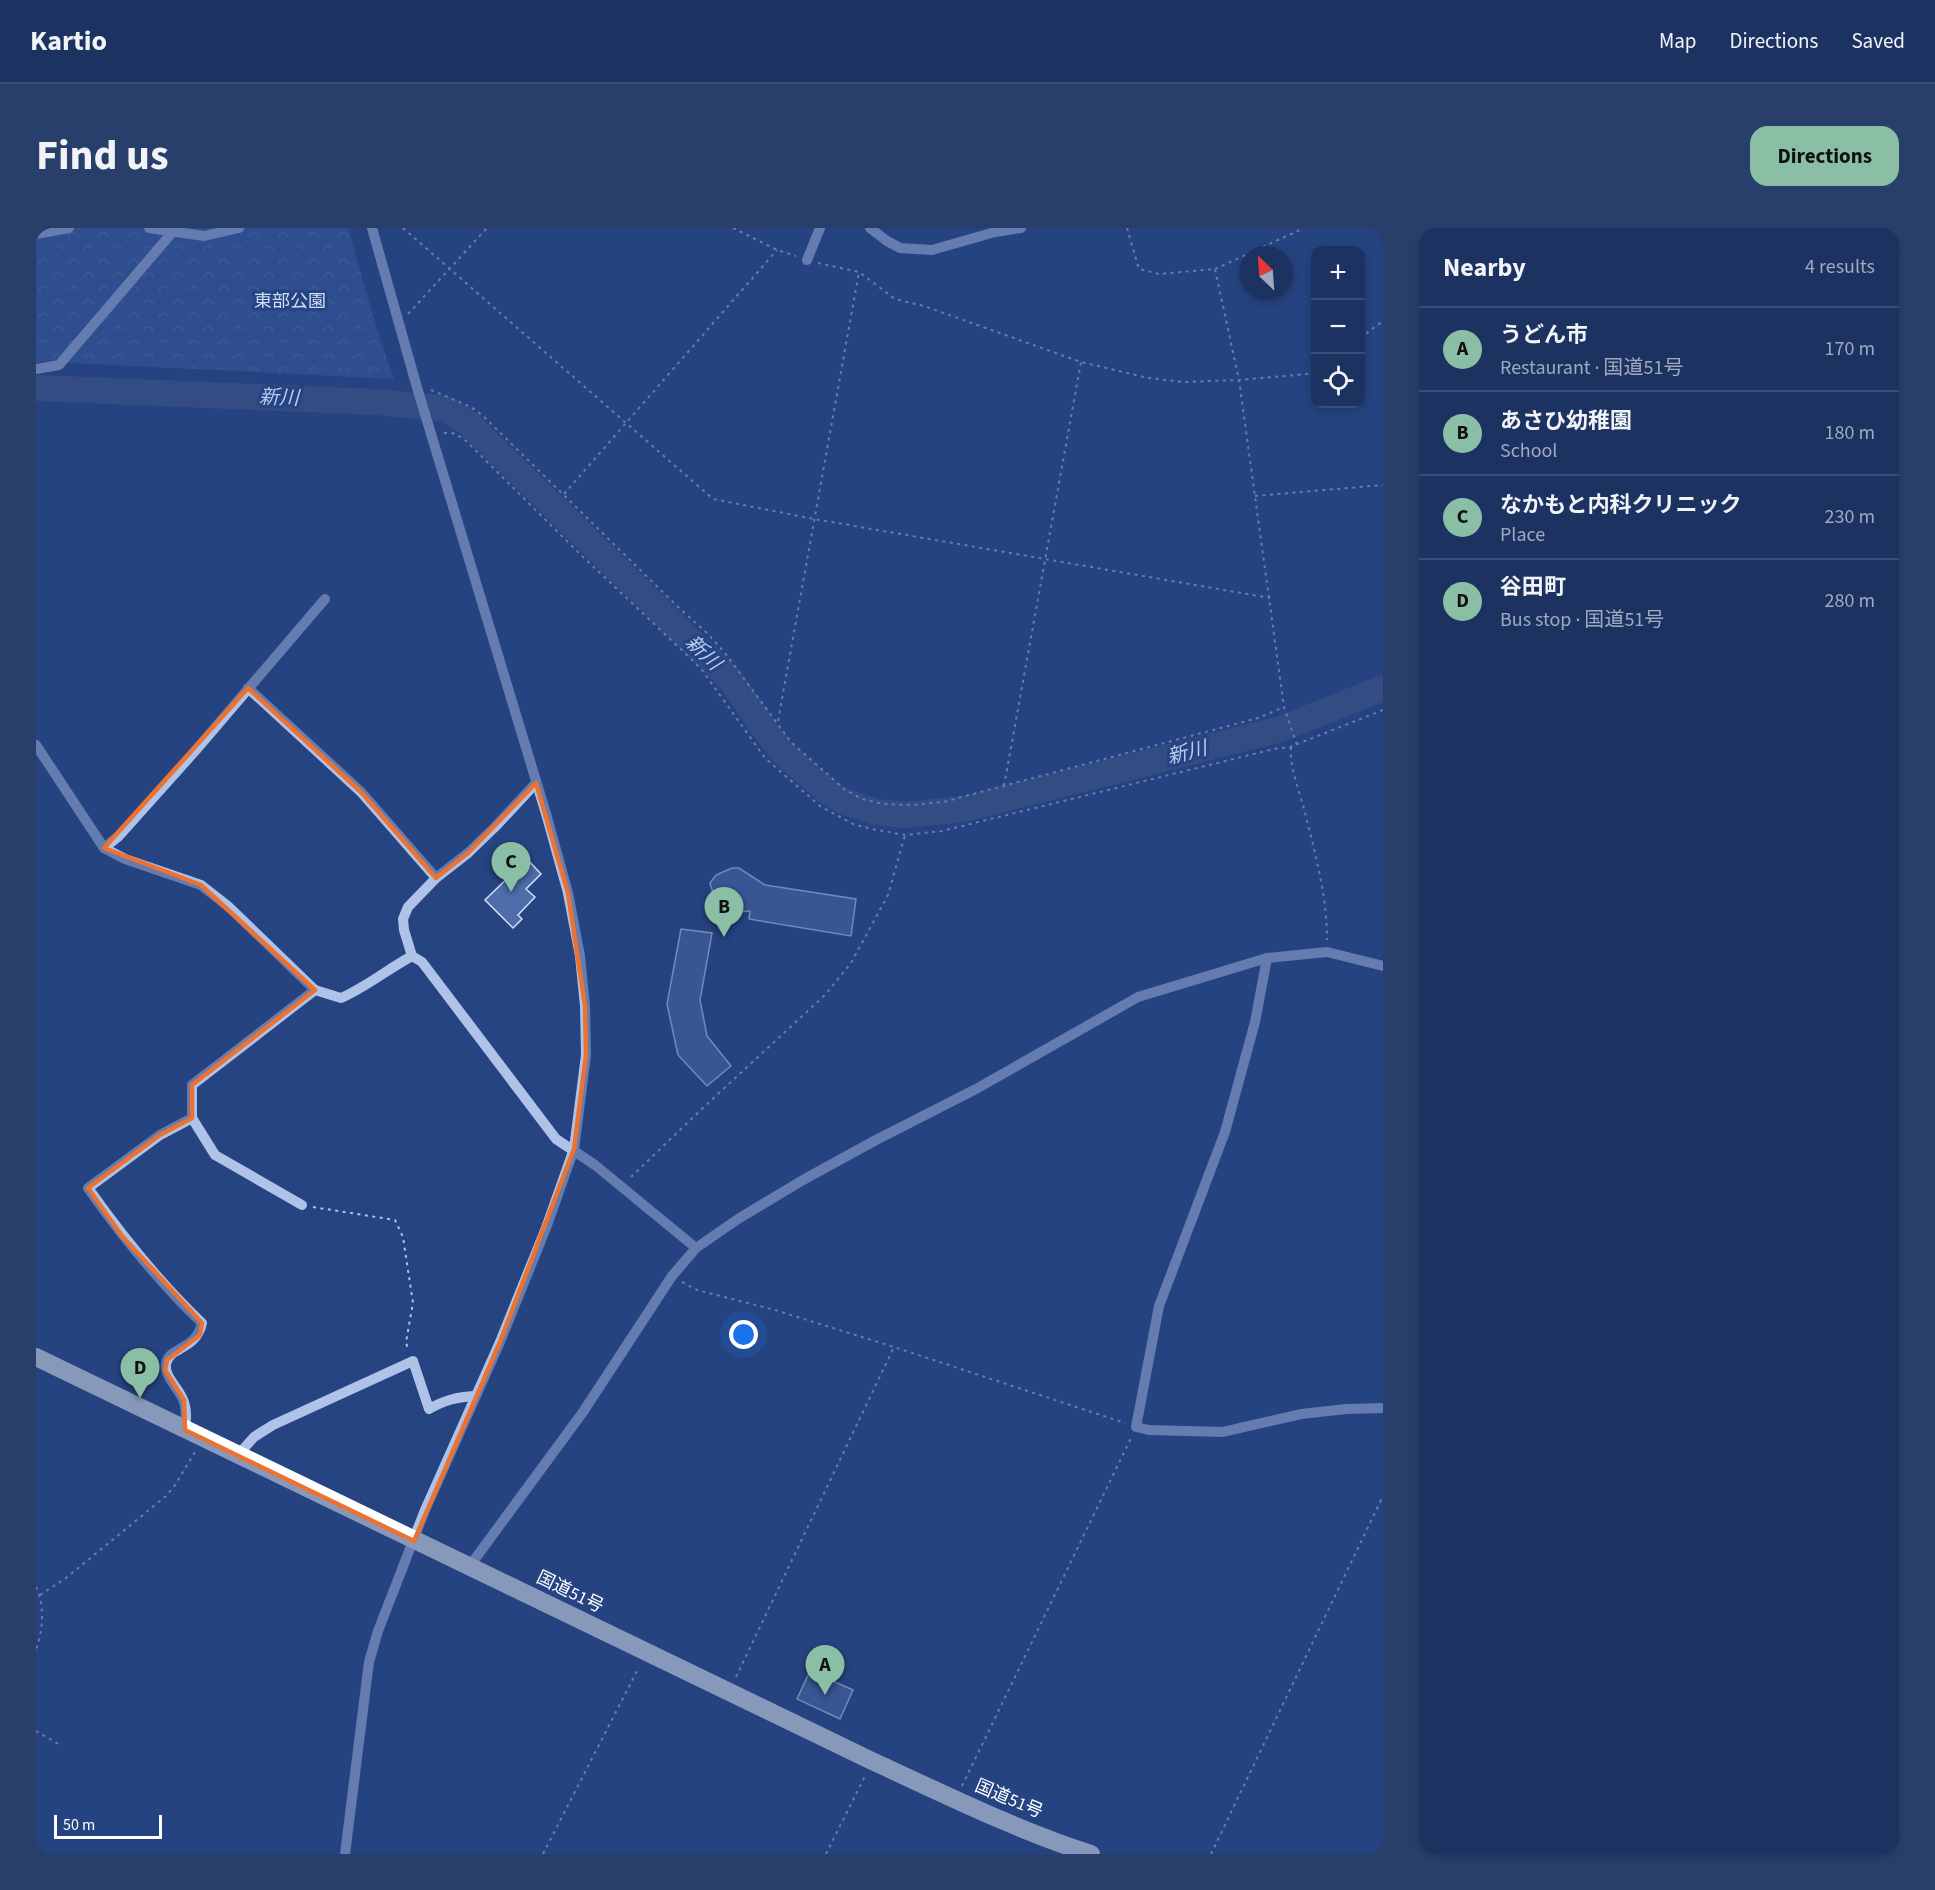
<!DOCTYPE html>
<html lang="en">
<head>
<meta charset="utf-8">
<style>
  body { margin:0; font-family:"Source Sans 3","Noto Sans JP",sans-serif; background:#293f6b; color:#f1f3f6 }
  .controls { position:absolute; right:18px; top:18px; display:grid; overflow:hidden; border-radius:12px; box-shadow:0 3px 9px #0003 }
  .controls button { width:54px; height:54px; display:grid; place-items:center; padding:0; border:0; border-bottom:2px solid #3a4e77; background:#1c3362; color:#f1f3f6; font:30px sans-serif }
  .compass { position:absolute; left:1203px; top:18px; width:54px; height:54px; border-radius:50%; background:#1c3362; box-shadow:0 3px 9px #0003; rotate:335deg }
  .scale { position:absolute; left:18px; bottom:15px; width:108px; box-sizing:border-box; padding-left:6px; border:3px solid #fff; border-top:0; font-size:16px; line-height:21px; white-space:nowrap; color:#fff; -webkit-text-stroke:4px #264482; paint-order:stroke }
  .you { position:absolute; left:708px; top:1107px; width:21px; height:21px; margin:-15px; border:4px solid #fff; border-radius:50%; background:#1a73e8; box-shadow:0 0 0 9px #1a73e833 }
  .badge { display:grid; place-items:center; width:39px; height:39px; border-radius:50%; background:#8abfa5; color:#111; font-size:20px; font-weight:700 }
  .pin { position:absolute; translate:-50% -50px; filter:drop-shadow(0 2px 3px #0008) }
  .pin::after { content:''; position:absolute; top:32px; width:21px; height:18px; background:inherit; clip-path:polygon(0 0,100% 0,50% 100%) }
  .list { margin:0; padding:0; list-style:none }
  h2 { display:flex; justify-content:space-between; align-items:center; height:78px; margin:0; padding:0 24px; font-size:26px }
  h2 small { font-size:20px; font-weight:400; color:#a0aabe }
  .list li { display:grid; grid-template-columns:39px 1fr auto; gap:18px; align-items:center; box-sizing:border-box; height:84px; padding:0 24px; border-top:2px solid #3a4e77 }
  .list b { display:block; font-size:22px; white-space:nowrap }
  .list p { margin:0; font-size:20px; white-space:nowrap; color:#a0aabe }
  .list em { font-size:20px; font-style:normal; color:#a0aabe }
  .icon { flex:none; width:33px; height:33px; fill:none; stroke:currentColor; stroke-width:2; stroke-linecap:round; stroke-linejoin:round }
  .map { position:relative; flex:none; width:1347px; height:1626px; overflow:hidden; border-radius:18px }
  header { display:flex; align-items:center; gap:36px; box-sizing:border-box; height:84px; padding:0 30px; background:#1c3362; border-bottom:2px solid #3a4e77 }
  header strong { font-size:28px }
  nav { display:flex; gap:33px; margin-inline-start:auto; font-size:21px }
  .intro { display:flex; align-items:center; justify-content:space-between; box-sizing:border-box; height:144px; padding:0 36px }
  h1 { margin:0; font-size:42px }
  .button { padding:15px 27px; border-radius:18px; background:#8abfa5; color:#111; font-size:21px; font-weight:700 }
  main { display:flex; gap:36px; padding:0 36px }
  aside { flex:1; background:#1c3362; border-radius:18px; box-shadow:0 3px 9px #0003 }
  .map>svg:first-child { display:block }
  .park { fill:url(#park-crowns) }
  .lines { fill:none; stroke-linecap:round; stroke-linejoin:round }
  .river { stroke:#445987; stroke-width:26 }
  .building { fill:#4f6dab; stroke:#d2def5; stroke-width:1.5 }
  .path { stroke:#afc2e7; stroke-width:2; stroke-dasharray:3 4.5; stroke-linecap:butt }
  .minor { stroke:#afc2e7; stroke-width:10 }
  .highway { stroke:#fff; stroke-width:18 }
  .marked { fill:none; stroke:#eb7230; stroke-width:4.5; stroke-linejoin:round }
  .labels { text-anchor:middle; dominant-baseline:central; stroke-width:6; stroke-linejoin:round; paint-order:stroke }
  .park-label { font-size:18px; fill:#d2def5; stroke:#264482 }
  .street-label { font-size:18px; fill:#fff; stroke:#264482 }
  .water-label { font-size:20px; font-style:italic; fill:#baccee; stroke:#264482 }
</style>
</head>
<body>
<header>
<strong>Kartio</strong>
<nav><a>Map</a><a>Directions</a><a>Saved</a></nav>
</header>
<div class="intro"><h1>Find us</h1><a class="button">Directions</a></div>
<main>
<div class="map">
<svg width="1347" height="1626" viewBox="0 0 1347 1626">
  <defs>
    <pattern id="park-crowns" width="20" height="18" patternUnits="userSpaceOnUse" patternTransform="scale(1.5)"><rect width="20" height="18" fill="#3b5c9f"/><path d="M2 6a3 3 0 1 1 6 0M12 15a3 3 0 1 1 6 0" fill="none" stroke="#5874ad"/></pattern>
  </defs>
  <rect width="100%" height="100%" fill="#264482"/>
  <!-- park -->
  <path class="park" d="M 0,0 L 312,0 L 343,108 L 358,151 L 37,135 L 18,132 L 0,135 Z"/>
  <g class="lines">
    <!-- river -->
    <path class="river" d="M 0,160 L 342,174 L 409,181 L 432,195 L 694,451 L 727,499 L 748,526 L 792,564 L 809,574 L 841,584 L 869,587 L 928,581 L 1245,501 L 1347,460"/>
  </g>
  <!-- building -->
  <g class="building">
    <path d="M 491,631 L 505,646 L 490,661 L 499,669 L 482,687 L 486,691 L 477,700 L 449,672 Z"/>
    <path d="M 696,640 L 703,640 L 729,657 L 820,671 L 815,708 L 713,691 L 714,683 L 690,685 L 681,679 L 674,655 L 680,647 Z"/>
    <path d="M 645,701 L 676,705 L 664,772 L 671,808 L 695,838 L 671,858 L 642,827 L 631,776 Z"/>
    <path d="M 774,1443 L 817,1462 L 804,1491 L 761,1471 Z"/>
  </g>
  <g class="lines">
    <!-- path -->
    <g class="path">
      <path d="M 367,0 L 677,271 L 778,291 L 1234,370"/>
      <path d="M 697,0 L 741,22 L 760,28"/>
      <path d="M 1091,0 L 1103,41 L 1123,46 L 1179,41 L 1203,152 L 1248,479 L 1261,517"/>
      <path d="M 782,35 L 823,44 L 859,71 L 888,78 L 1045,134 L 1112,150 L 1147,154 L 1203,152 L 1271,146 L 1280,142"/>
      <path d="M 1179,41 L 1268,0"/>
      <path d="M 372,86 L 451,0"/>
      <path d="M 1324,110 L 1347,93"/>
      <path d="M 395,162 L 435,179 L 446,187 L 642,379 L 671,405 L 689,425 L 755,514 L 808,561 L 826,571 L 847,576 L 876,577 L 907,574 L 1222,490 L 1248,479"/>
      <path d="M 408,205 L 416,205 L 427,210 L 545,327 L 653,429 L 666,442 L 729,530 L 784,578 L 817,596 L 836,601 L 869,607 L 906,603 L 1238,521 L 1254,519 L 1347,482"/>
      <path d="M 528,266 L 741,22"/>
      <path d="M 1219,268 L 1347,257"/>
      <path d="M 742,493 L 823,44"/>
      <path d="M 1255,519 C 1253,537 1263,562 1268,581 C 1279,624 1291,668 1291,712"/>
      <path d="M 968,558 L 1045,134"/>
      <path d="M 595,949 L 670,877 L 789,767 L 815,735 L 852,667 L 869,607"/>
      <path d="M 277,979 L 359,992 L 367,1009 L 377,1075 L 370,1114 L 372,1122"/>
      <path d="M 646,1054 L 661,1062 L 739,1082 L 858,1119 L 1089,1195"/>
      <path d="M 0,1359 C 9,1376 7,1404 0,1421"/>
      <path d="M 4,1367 L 30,1350 L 130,1268 L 139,1257 L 159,1224"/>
      <path d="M 700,1449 L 858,1119"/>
      <path d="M 0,1503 L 26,1518"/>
      <path d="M 926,1558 L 1095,1210"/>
      <path d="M 507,1626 L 603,1439"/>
      <path d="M 790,1626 L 830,1546"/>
      <path d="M 1175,1626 L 1347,1268"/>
    </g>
    <!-- minor -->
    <g class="minor">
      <path d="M 113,0 L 168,8 L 203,0"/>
      <path d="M 834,0 L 851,13 L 864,20 L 896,22 L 959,4 L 985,0"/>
      <path d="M 0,6 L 33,0"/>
      <path d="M 771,32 L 784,0"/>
      <path d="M 0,141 L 23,137 L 140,0"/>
      <path d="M 212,460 L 325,564 L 400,650"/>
      <path d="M 0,517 L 68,620 L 89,631 L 165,657 L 193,679 L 279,762 L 305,770 C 330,759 352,741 376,728 L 386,734 L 520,911 L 559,937 L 660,1020"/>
      <path d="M 68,620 L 83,608 L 160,522 L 289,371"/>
      <path d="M 376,728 L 368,702 L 367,691 L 372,679 L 400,650 L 432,625 L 459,599 L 500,555"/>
      <path d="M 1231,730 L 1219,794 L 1189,904 L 1123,1078 L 1100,1199 L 1113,1202 L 1186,1204 L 1265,1186 L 1310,1181 L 1347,1180"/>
      <path d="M 266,977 L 179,927 L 156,890 L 156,857 L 279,762"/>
      <path d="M 149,1202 C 150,1192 151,1183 148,1174 C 144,1161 128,1149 130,1136 C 133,1118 160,1123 166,1095 C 123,1054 86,1008 52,960 L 124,907 L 156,890"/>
      <path d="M 202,1227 L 218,1209 L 237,1197 L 377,1133 L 393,1181 C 409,1172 421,1169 439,1168"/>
      <path d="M 433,1339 L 547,1184 L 636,1048 L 660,1020 L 702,991 L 767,952 L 840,912 L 940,861 L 1102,769 L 1231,730 L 1291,724 L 1347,738"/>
      <path d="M 309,1626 L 333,1434 L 342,1403 L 389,1282 L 464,1114 L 510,1000 L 538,921 L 550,827 L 549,778 L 544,728 L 532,665 L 511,589 L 382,163 L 336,0"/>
    </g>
    <!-- highway -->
    <path class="highway" d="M 0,1129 L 836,1533 C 908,1566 980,1602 1055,1626"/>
  </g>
  <!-- marked area -->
  <path d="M0 0H1347V1626H0ZM 212,460 L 325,564 L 400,650 L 432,625 L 500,555 L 532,665 L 549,778 L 550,827 L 538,921 L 464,1114 L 378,1313 L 149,1202 L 148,1172 L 129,1142 L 131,1132 L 164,1107 L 166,1095 L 86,1008 L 52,960 L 124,907 L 156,890 L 156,857 L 279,762 L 165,657 L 68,620 Z" fill="#264482" fill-opacity=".55" fill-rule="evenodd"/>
  <path class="marked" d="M 212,460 L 325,564 L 400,650 L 432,625 L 500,555 L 532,665 L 549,778 L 550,827 L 538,921 L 464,1114 L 378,1313 L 149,1202 L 148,1172 L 129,1142 L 131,1132 L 164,1107 L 166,1095 L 86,1008 L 52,960 L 124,907 L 156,890 L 156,857 L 279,762 L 165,657 L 68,620 Z"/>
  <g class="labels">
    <!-- park labels -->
    <g class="park-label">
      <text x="254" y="73">東部公園</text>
    </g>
    <!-- street labels -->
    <g class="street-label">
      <text transform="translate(534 1364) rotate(26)">国道51号</text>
      <text transform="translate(973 1571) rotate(23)">国道51号</text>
    </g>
    <!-- water labels -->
    <g class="water-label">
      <text transform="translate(243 170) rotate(2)">新川</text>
      <text transform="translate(667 425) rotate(44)">新川</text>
      <text transform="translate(1151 525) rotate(-14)">新川</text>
    </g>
  </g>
</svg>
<div class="controls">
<button>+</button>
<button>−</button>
<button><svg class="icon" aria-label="locate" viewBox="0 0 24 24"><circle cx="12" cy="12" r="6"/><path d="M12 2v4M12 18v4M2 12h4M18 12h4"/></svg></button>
</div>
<svg class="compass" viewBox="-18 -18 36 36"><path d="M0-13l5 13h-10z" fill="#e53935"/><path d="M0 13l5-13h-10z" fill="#a0aabe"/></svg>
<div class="scale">50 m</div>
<div class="you"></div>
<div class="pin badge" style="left:789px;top:1467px">A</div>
<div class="pin badge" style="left:688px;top:709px">B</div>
<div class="pin badge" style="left:475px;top:664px">C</div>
<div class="pin badge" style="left:104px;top:1170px">D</div>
</div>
<aside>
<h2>Nearby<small>4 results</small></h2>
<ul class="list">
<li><span class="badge">A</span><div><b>うどん市</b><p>Restaurant · 国道51号</p></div><em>170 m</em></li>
<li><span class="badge">B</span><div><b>あさひ幼稚園</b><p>School</p></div><em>180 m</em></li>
<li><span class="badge">C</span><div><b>なかもと内科クリニック</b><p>Place</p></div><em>230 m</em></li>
<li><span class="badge">D</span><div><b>谷田町</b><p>Bus stop · 国道51号</p></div><em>280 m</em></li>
</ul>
</aside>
</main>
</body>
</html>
